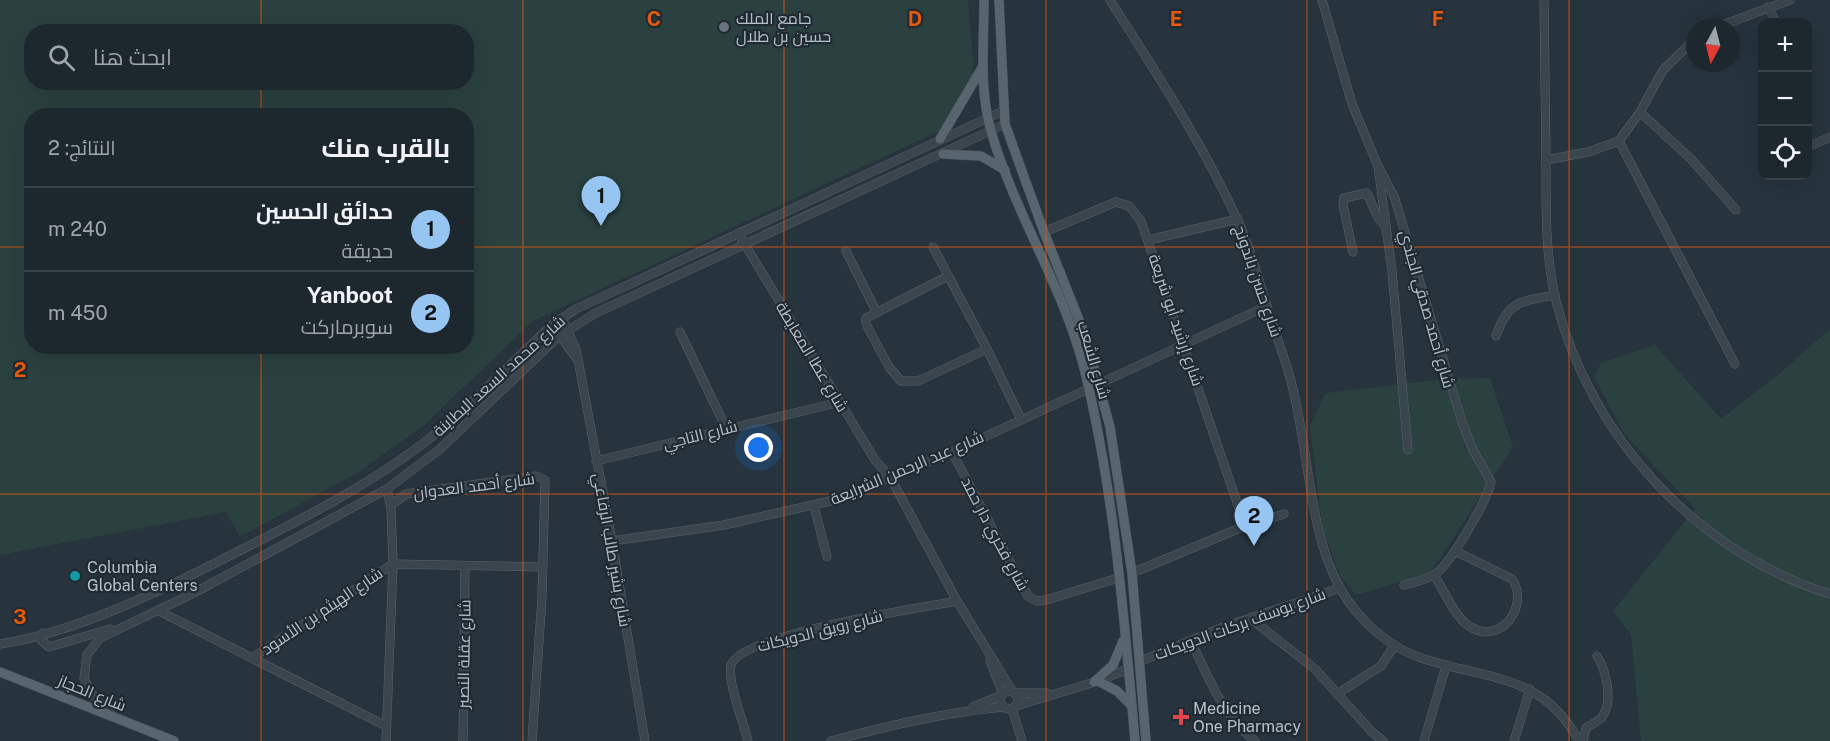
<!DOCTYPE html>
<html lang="ar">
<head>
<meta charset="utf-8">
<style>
  body { margin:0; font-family:"Public Sans",Cairo,sans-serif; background:#2a333a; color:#f1f3f6; direction:rtl }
  .controls { position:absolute; right:18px; top:18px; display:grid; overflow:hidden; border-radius:12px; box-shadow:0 6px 24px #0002 }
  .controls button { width:54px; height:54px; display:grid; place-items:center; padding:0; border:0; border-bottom:2px solid #3b444a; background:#1d272e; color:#f1f3f6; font:30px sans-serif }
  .compass { position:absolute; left:1686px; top:18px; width:54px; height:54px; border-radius:50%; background:#1d272e; box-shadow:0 6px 24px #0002; rotate:187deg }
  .you { position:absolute; left:759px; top:448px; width:21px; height:21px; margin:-15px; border:4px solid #fff; border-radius:50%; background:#1a73e8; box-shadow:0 0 0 9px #1a73e833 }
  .badge { display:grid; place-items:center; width:39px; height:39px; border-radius:50%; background:#95c5f0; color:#111; font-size:20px; font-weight:700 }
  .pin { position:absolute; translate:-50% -50px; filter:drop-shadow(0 2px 3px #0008) }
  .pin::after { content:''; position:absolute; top:32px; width:21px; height:18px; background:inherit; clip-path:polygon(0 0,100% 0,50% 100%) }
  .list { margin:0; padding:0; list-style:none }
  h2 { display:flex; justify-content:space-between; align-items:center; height:78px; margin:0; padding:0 24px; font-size:26px }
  h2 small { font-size:20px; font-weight:400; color:#a0a5aa }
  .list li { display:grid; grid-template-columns:39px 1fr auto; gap:18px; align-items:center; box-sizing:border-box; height:84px; padding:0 24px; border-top:2px solid #3b444a }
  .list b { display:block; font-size:22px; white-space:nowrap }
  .list p { margin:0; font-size:20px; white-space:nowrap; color:#a0a5aa }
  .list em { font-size:20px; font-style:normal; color:#a0a5aa }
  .icon { flex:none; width:33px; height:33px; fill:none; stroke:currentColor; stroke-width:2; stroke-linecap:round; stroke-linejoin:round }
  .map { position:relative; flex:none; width:1830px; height:741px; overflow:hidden; direction:ltr }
  .search { position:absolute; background:#1d272e; box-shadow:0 6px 24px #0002; left:24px; top:24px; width:450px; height:66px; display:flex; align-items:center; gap:15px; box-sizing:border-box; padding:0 21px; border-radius:24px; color:#a0a5aa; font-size:22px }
  .panel { position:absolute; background:#1d272e; box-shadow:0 6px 24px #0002; left:24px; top:108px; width:450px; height:246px; border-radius:24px; direction:rtl }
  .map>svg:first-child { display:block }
  .green { fill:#2a413f; fill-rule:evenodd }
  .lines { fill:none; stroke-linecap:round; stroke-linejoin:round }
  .minor-casing { stroke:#59636c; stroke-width:9 }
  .major-casing { stroke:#47515a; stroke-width:10 }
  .minor { stroke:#3b454e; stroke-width:8 }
  .major { stroke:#59656e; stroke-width:9 }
  .grid { fill:none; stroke:#e8590c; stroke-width:1.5; stroke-opacity:0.55 }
  .worship-dot { fill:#6b7280; stroke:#202a33; stroke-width:2 }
  .culture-dot { fill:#0f9aa8; stroke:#202a33; stroke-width:2 }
  .health-dot { fill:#e0444e; stroke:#202a33; stroke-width:2 }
  .labels { text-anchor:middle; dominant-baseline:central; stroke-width:4.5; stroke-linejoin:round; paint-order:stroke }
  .poi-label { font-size:16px; fill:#b7c0c9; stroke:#202a33; text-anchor:start }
  .street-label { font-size:16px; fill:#b7c0c9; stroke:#202a33 }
  .grid-label { font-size:20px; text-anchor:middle; font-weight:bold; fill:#e8590c; stroke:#202a33; stroke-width:4.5; stroke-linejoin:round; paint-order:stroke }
</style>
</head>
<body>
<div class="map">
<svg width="1830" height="741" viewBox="0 0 1830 741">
  <rect width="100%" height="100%" fill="#27343e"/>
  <!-- green -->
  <g class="green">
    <path d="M 0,0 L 968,0 L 974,74 L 960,104 L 939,131 L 533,321 L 424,425 L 359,472 L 240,537 L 226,512 L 0,555 ZM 32,32 L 466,32 L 466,82 L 32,82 ZM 32,116 L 466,116 L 466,346 L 32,346 Z"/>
    <path d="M 1830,329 L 1830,741 L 1641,741 L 1631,635 L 1613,611 L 1695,509 L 1625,435 L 1594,377 L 1601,363 L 1655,345 L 1721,419 L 1773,379 Z"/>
    <path d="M 1490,378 L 1513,447 L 1430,573 L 1356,595 L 1340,576 L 1322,526 L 1310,426 L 1326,393 L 1443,379 Z"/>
  </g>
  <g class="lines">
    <defs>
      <g id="minor">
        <path d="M 1110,0 C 1155,71 1202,142 1237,219 C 1250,245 1257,275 1266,303 C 1273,327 1282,350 1289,374 C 1309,441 1307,528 1340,588 C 1358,620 1389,648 1424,659 C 1488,680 1542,673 1579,741"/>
        <path d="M 1322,0 L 1352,104 L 1378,166 L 1394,196 L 1462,422 L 1473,450 L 1491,482 C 1487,500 1451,564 1435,574 C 1427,580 1414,582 1404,585"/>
        <path d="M 1544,0 L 1546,160"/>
        <path d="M 1768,7 L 1776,22"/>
        <path d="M 1717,27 L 1790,0"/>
        <path d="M 1695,39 L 1663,70 L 1640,112 L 1619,141 L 1588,152 L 1546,160 C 1546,207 1545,255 1556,301 C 1590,436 1696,552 1830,594"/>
        <path d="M 1640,112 L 1691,159 L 1736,210"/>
        <path d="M 1619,141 L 1735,364"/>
        <path d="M 1808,147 L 1830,137"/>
        <path d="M 1378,166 L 1392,271 L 1408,450"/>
        <path d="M 1044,232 L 1116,202 L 1129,206 L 1141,221 L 1245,526"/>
        <path d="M 738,233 L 875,460 L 890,477 L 957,601 L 1013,692"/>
        <path d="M 1148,240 L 1238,219"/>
        <path d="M 933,247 L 987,349 L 1021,419"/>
        <path d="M 846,251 L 876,311"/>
        <path d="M 1353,252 L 1343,205 L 1344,198 L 1367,193 L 1377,216 L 1386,227"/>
        <path d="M 948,276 L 866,318 L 866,324 L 889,367 L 901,381 L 918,381 L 987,349"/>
        <path d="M 562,318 L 576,349 L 612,541 L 645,741"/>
        <path d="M 552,325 L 577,359"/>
        <path d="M 680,332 L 726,428"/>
        <path d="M 1496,336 C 1508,301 1521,301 1555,295"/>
        <path d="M 952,452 L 1028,596 L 1036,601 L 1046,600 L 1118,578"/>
        <path d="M 596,461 L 840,402"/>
        <path d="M 391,505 L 406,494 L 536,476 L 545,480 L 542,598 L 532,741"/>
        <path d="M 814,506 L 827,557"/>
        <path d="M 612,541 L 724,525 L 835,500 L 952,452 L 1267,306"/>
        <path d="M 1132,573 L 1245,526 L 1284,514"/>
        <path d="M 1434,575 C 1444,590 1454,616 1469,626 C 1501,647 1530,605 1512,579 L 1455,551"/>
        <path d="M 157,610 L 386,726"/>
        <path d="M 1250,618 L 1315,669 L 1372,732 L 1383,741"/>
        <path d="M 43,633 L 41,640 L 49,647 L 110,629"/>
        <path d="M 1191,642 C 1209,677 1223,717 1255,741"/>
        <path d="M 0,644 C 76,633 169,587 237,552 C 300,520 364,488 421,445 C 468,409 509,365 552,325 L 576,309 L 1003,111"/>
        <path d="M 252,658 L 393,564 L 542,567"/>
        <path d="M 990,661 L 1003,694"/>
        <path d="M 1141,661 L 1221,628 L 1340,588"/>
        <circle cx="1009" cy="700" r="9"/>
        <path d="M 1014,693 L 1046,693"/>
        <path d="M 1337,694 L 1381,666 L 1394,646"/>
        <path d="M 1016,706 L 1098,681 L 1128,669"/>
        <path d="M 973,707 L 1002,695"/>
        <path d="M 1012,708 L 1022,741"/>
        <path d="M 113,716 L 91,693 L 84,678 L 87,655 L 100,638 L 190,595 L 387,489 L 440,449 L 559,336 L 596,313 L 1005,124"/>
        <path d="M 386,741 L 393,564 L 391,508 L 387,489"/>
        <path d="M 463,741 L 465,566"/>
        <path d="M 748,741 C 744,724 727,681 731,665 C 741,634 921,608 957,601"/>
        <path d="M 831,741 C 888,726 945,712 1004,707"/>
        <path d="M 1424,741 L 1446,666"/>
        <path d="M 1514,741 L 1530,689"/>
        <path d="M 1583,741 L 1586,728 C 1591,724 1598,722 1602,717 C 1614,701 1606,671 1597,656"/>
      </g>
      <g id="major">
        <path d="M 984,0 C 984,42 979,90 991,131 C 1014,212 1063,286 1084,368 C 1114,490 1124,616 1135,741"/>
        <path d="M 999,0 L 1005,124 L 1044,232 L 1085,335 L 1110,427 L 1132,573 L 1146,741"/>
        <path d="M 940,139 L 983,66"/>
        <path d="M 943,154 L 981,156 L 1005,170"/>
        <path d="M 0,672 L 174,741"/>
        <path d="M 1098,681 L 1117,691 L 1132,706"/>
        <path d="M 1094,682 L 1113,665 L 1123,641"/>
      </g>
    </defs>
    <!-- minor casing -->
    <use href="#minor" class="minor-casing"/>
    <!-- major casing -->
    <use href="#major" class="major-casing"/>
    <!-- minor -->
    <use href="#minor" class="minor"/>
    <!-- major -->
    <use href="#major" class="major"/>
  </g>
  <!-- grid -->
  <path class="grid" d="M 261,0 L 261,32M 523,0 L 523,741M 784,0 L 784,741M 1046,0 L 1046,741M 1307,0 L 1307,741M 1569,0 L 1569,741M 261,82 L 261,116M 0,247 L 32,247M 466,247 L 1830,247M 261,346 L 261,741M 0,494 L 1830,494"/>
  <!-- markers -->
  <circle class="worship-dot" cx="724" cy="27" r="6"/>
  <circle class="culture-dot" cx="75" cy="576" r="6"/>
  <path class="health-dot" d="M1178 708h6v6h6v6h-6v6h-6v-6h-6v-6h6z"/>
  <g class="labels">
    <!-- poi labels -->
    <g class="poi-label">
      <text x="736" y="18">جامع الملك<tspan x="736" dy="18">حسين بن طلال</tspan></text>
      <text x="87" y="567">Columbia<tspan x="87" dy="18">Global Centers</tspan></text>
      <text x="1193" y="708">Medicine<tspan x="1193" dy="18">One Pharmacy</tspan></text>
    </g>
    <!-- street labels -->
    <g class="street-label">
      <text transform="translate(1258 281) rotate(71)">شارع حسن باندونج</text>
      <text transform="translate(1427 309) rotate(74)">شارع أحمد صدقي الجندي</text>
      <text transform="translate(1176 320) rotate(71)">شارع إرشيد أبو شريعة</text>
      <text transform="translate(812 357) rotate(59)">شارع عطا المعايطة</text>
      <text transform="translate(1094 360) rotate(74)">شارع الشعب</text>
      <text transform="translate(499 376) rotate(-42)">شارع محمد السعد البطاينة</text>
      <text transform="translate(700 435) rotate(-14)">شارع التاجي</text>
      <text transform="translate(907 468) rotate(-23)">شارع عبد الرحمن الشرايعة</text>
      <text transform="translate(474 486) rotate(-7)">شارع أحمد العدوان</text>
      <text transform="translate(995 534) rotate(62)">شارع فخري دار حمد</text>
      <text transform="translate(612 550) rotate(80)">شارع بشير طالب الرفاعي</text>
      <text transform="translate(322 611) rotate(-34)">شارع الهيثم بن الأسود</text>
      <text transform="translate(1240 624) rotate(-20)">شارع يوسف بركات الدويكات</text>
      <text transform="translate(820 631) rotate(-14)">شارع رويق الدويكات</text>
      <text transform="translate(464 654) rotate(-89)">شارع عقلة النصير</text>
      <text transform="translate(92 693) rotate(22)">شارع الحجاز</text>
    </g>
  </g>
  <g class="grid-label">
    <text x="654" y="26">C</text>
    <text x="915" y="26">D</text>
    <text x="1176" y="26">E</text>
    <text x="1438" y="26">F</text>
    <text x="20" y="377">2</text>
    <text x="20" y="624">3</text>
  </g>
</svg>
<div class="controls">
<button>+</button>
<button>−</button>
<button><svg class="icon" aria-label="locate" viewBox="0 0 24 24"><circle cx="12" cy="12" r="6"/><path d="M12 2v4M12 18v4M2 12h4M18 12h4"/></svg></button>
</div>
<svg class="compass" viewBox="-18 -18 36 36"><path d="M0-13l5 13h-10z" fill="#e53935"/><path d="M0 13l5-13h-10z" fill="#a0a5aa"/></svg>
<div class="you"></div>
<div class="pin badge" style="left:601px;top:226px">1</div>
<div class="pin badge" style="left:1254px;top:546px">2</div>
<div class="search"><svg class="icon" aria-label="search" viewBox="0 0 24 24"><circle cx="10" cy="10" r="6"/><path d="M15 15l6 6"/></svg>ابحث هنا</div>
<section class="panel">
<h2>بالقرب منك<small>النتائج: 2</small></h2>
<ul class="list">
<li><span class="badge">1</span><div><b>حدائق الحسين</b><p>حديقة</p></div><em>240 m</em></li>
<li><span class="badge">2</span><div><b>Yanboot</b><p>سوبرماركت</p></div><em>450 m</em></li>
</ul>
</section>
</div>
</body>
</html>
